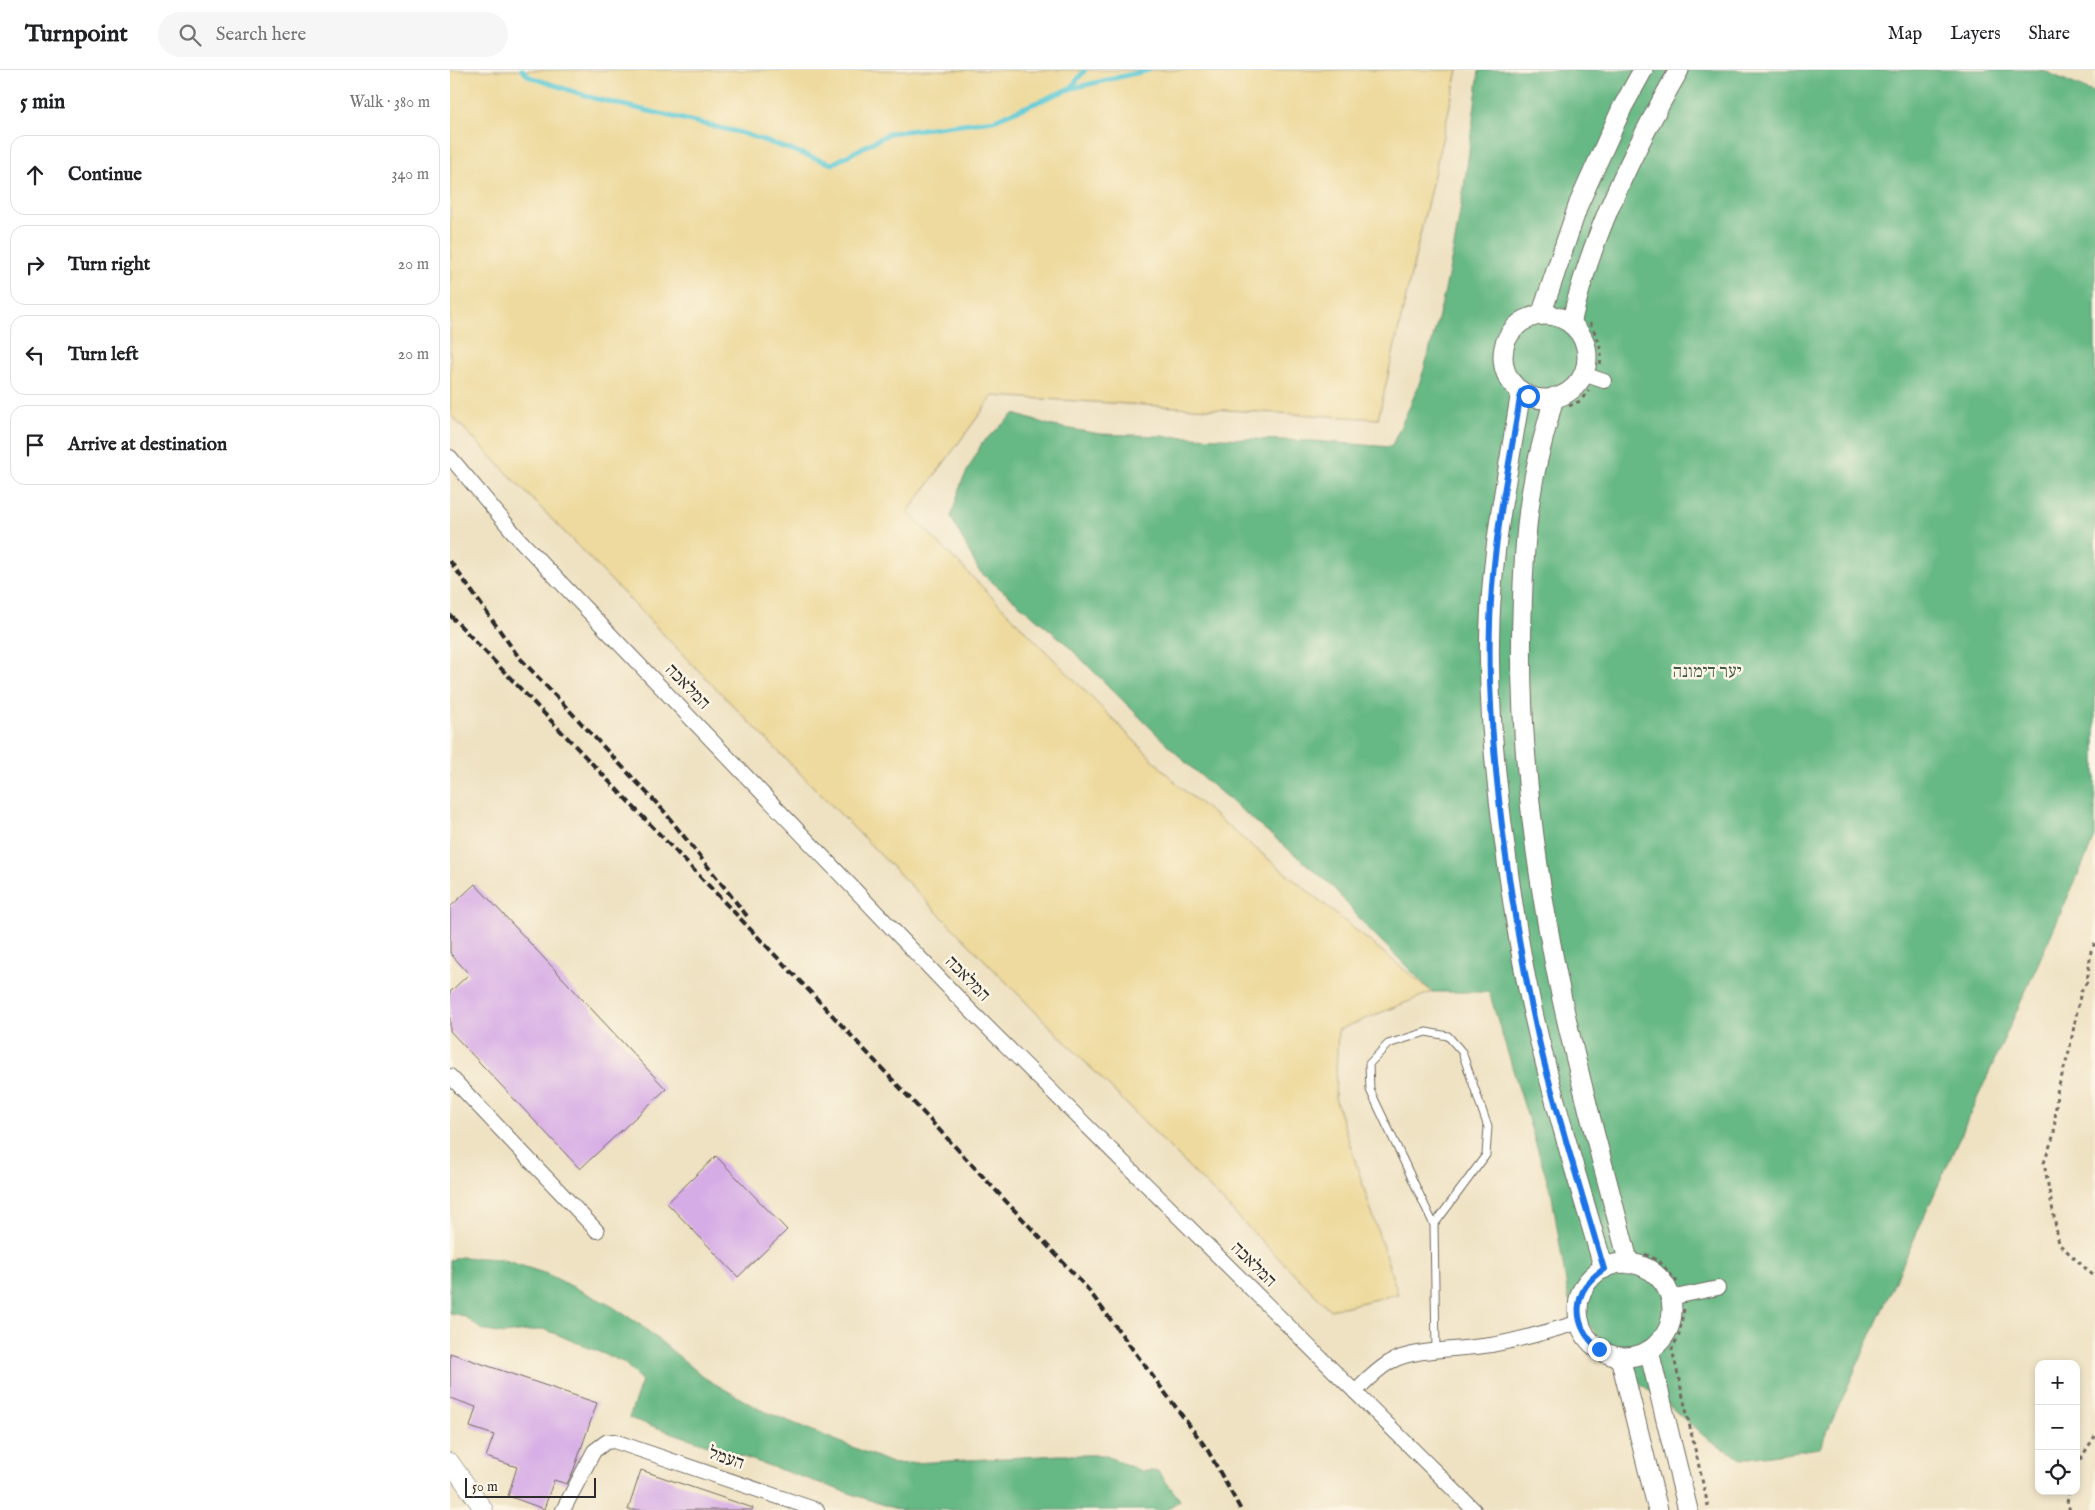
<!DOCTYPE html>
<html lang="en">
<head>
<meta charset="utf-8">
<style>
  body { margin:0; font-family:"IM FELL English","Frank Ruhl Libre",serif; background:#f6f6f6; color:#202124 }
  .controls { position:absolute; right:15px; bottom:15px; display:grid; overflow:hidden; border-radius:10px; box-shadow:0 2px 8px #0003 }
  .controls button { width:45px; height:45px; display:grid; place-items:center; padding:0; border:0; border-bottom:1px solid #e0e0e0; background:#fff; color:#202124; font:25px sans-serif }
  .scale { position:absolute; left:15px; bottom:12px; width:131px; box-sizing:border-box; padding-left:5px; border:2px solid #2b2b2b; border-top:0; font-size:14px; line-height:18px; white-space:nowrap; color:#2b2b2b; -webkit-text-stroke:4px #fcf5e5; paint-order:stroke }
  .stop { position:absolute; width:15px; height:15px; margin:-11px; border:4px solid #1a73e8; border-radius:50%; background:#fff }
  .stop.end { background:#1a73e8; border-color:#fff; box-shadow:0 1px 5px #0008 }
  .list { margin:0; padding:0; list-style:none }
  h2 { display:flex; justify-content:space-between; align-items:center; height:65px; margin:0; padding:0 20px; font-size:21px }
  h2 small { font-size:16px; font-weight:400; color:#757577 }
  .list li { display:grid; grid-template-columns:32px 1fr auto; gap:15px; align-items:center; box-sizing:border-box; height:80px; margin:0 10px 10px; padding:0 10px; border:1px solid #e0e0e0; border-radius:15px }
  .list b { display:block; font-size:19px; white-space:nowrap }
  .list em { font-size:16px; font-style:normal; color:#757577 }
  .icon { flex:none; width:28px; height:28px; fill:none; stroke:currentColor; stroke-width:2; stroke-linecap:round; stroke-linejoin:round }
  .map { position:relative; flex:none; width:1645px; height:1440px; overflow:hidden }
  header { display:flex; align-items:center; gap:30px; box-sizing:border-box; height:70px; padding:0 25px; background:#fff; border-bottom:1px solid #e0e0e0 }
  header strong { font-size:24px }
  nav { display:flex; gap:28px; margin-inline-start:auto; font-size:18px }
  .search { width:350px; height:45px; background:#f6f6f6; display:flex; align-items:center; gap:12px; box-sizing:border-box; padding:0 18px; border-radius:28px; color:#757577; font-size:19px }
  main { display:flex }
  aside { flex:1; background:#fff }
  .map>svg:first-child { display:block }
  .forest { fill:#66b884; stroke:#487258 }
  .sand { fill:#eeda9e; stroke:#8c8264 }
  .lines { fill:none; stroke-linecap:round; stroke-linejoin:round }
  .stream { stroke:#5ecad5; stroke-width:5 }
  .building { fill:#d6ace6 }
  .service-casing { stroke:#706b60; stroke-width:9 }
  .minor-casing { stroke:#706b60; stroke-width:16 }
  .tertiary-casing { stroke:#706b60; stroke-width:19 }
  .secondary-casing { stroke:#706b60; stroke-width:21 }
  .path { stroke:#706b60; stroke-width:3; stroke-dasharray:4 4; stroke-linecap:butt }
  .service { stroke:#fff; stroke-width:7 }
  .minor { stroke:#fff; stroke-width:14 }
  .tertiary { stroke:#fff; stroke-width:18 }
  .secondary { stroke:#fff; stroke-width:19 }
  .rail { stroke:#2b2b2b; stroke-width:4; stroke-dasharray:8 4; stroke-linecap:butt }
  .route { stroke:#1a73e8; stroke-width:6 }
  .labels { text-anchor:middle; dominant-baseline:central; stroke-width:5; stroke-linejoin:round; paint-order:stroke }
  .park-label { font-size:18px; fill:#405647; stroke:#fcf5e5 }
  .street-label { font-size:18px; fill:#2b2b2b; stroke:#fcf5e5 }
</style>
</head>
<body>
<header>
<strong>Turnpoint</strong>
<div class="search"><svg class="icon" aria-label="search" viewBox="0 0 24 24"><circle cx="10" cy="10" r="6"/><path d="M15 15l6 6"/></svg>Search here</div>
<nav><a>Map</a><a>Layers</a><a>Share</a></nav>
</header>
<main>
<aside>
<h2>5 min<small>Walk · 380 m</small></h2>
<ul class="list">
<li><svg class="icon" aria-label="ahead" viewBox="0 0 24 24"><path d="M12 20V5M6 11l6-6 6 6"/></svg><div><b>Continue</b></div><em>340 m</em></li>
<li><svg class="icon" aria-label="right" viewBox="0 0 24 24"><path d="M7 20v-9h11M14 6l5 5-5 5"/></svg><div><b>Turn right</b></div><em>20 m</em></li>
<li><svg class="icon" aria-label="left" viewBox="0 0 24 24"><path d="M17 20v-9H6M10 6l-5 5 5 5"/></svg><div><b>Turn left</b></div><em>20 m</em></li>
<li><svg class="icon" aria-label="arrive" viewBox="0 0 24 24"><path d="M6 21V4h12l-3 4 3 4H6"/></svg><div><b>Arrive at destination</b></div></li>
</ul>
</aside>
<div class="map">
<svg width="1645" height="1440" viewBox="0 0 1645 1440">
  <rect width="100%" height="100%" fill="#fcf5e5"/>
  <filter id="ink" filterUnits="userSpaceOnUse"><feTurbulence type="fractalNoise" baseFrequency=".02" numOctaves="2"/><feDisplacementMap in="SourceGraphic" scale="10" xChannelSelector="R" yChannelSelector="G"/><feConvolveMatrix kernelMatrix="1 2 1 2 8 2 1 2 1" color-interpolation-filters="sRGB"/></filter>
  <filter id="wash" filterUnits="userSpaceOnUse"><feTurbulence type="fractalNoise" baseFrequency=".0096" numOctaves="4" result="noise"/><feDisplacementMap in="SourceGraphic" scale="20" xChannelSelector="R" yChannelSelector="G"/><feGaussianBlur stdDeviation="1.12" result="paint"/><feColorMatrix in="noise" values="0 0 0 0 0 0 0 0 0 0 0 0 0 0 0 0 0 1.4 0 .05"/><feComposite in="paint" operator="in"/></filter>
  <g filter="url(#wash)">
    <rect width="100%" height="100%" fill="#efe2c3"/>
    <!-- forest -->
    <g class="forest">
      <path d="M 1029,0 L 1592,0 L 1645,23 L 1645,767 L 1370,1378 L 1292,1389 L 1261,1372 L 1217,1334 L 1182,1307 L 1119,1231 L 1102,1126 L 1039,922 L 982,922 L 917,857 L 881,815 L 737,694 L 613,571 L 529,501 L 501,447 L 512,411 L 532,373 L 564,344 L 603,356 L 650,364 L 862,371 L 941,377 C 954,349 969,319 977,289 C 1005,195 1018,97 1029,0 Z"/>
      <path d="M 11,1187 L 51,1189 L 97,1204 L 160,1235 L 192,1256 L 255,1308 L 309,1339 L 444,1394 L 610,1385 L 654,1385 L 691,1401 L 708,1401 L 730,1430 L 716,1440 L 449,1440 L 179,1348 L 192,1311 L 173,1292 L 94,1259 L 53,1264 L 32,1260 L 14,1246 L 0,1243 L 0,1190 Z"/>
    </g>
    <!-- sand -->
    <path class="sand" d="M 0,0 L 1008,0 L 928,349 L 543,326 L 458,442 L 731,718 L 982,922 L 888,960 L 885,1028 L 948,1224 L 880,1240 L 245,597 L 0,344 Z"/>
    <g class="lines">
      <!-- stream -->
      <g class="stream">
        <path d="M 72,0 L 80,7 L 143,28 L 292,63 L 382,94 L 440,63 L 544,50 L 619,19 L 699,0"/>
        <path d="M 620,19 L 635,0"/>
      </g>
    </g>
    <g id="blocks">
      <!-- building -->
      <g class="building">
        <path d="M 25,814 L 216,1019 L 130,1099 L 0,961 L 0,922 L 19,904 L 0,883 L 0,837 Z"/>
        <path d="M 266,1086 L 337,1160 L 288,1207 L 217,1133 Z"/>
        <path d="M 0,1283 L 147,1333 L 124,1399 L 117,1414 L 104,1410 L 94,1439 L 58,1426 L 67,1397 L 36,1387 L 44,1365 L 20,1357 L 26,1337 L 0,1328 Z"/>
        <path d="M 191,1400 L 303,1438 L 302,1440 L 178,1440 Z"/>
      </g>
    </g>
  </g>
  <g filter="url(#ink)">
    <use href="#blocks" fill-opacity="0" stroke="#706b60" stroke-width="1"/>
    <g class="lines">
      <defs>
        <path id="service" d="M 984,1155 L 1036,1085 L 1038,1057 L 1012,982 L 998,966 L 976,962 L 938,974 L 919,994 L 920,1020 L 984,1155 L 986,1281"/>
        <g id="minor">
          <path d="M 1133,304 L 1154,311"/>
          <path d="M 0,387 L 69,469 L 519,939 L 1024,1440"/>
          <path d="M 0,1006 L 147,1161"/>
          <path d="M 1220,1228 L 1268,1218"/>
          <path d="M 905,1322 C 916,1311 926,1300 940,1292 C 964,1278 1012,1280 1041,1275 C 1071,1270 1100,1261 1130,1252"/>
          <path d="M 113,1440 L 144,1381 L 156,1372 L 164,1371 L 367,1440"/>
        </g>
        <path id="tertiary" d="M 0,1392 L 34,1440"/>
        <g id="secondary">
          <path d="M 1091,245 L 1129,133 L 1172,38 L 1193,0"/>
          <circle cx="1095" cy="287" r="42"/>
          <path d="M 1121,254 C 1141,165 1184,79 1229,0"/>
          <path d="M 1071,321 C 1061,386 1047,451 1042,517 C 1035,603 1043,690 1055,776 C 1064,848 1076,921 1095,992 C 1112,1061 1134,1130 1154,1199"/>
          <path d="M 1104,327 C 1097,356 1088,384 1083,413 C 1075,456 1073,502 1072,545 C 1068,669 1084,793 1109,915 C 1128,1008 1155,1101 1179,1194"/>
          <circle cx="1175" cy="1240" r="47"/>
          <path d="M 1199,1281 L 1238,1440"/>
          <path d="M 1170,1287 L 1208,1440"/>
        </g>
      </defs>
      <!-- service casing -->
      <use href="#service" class="service-casing"/>
      <!-- minor casing -->
      <use href="#minor" class="minor-casing"/>
      <!-- tertiary casing -->
      <use href="#tertiary" class="tertiary-casing"/>
      <!-- secondary casing -->
      <use href="#secondary" class="secondary-casing"/>
      <!-- path -->
      <g class="path">
        <path d="M 1140,253 C 1146,264 1154,281 1150,294"/>
        <path d="M 1119,336 L 1130,331 L 1139,320"/>
        <path d="M 1645,873 L 1641,881 L 1637,912 L 1631,921 L 1619,982 L 1607,1022 L 1604,1064 L 1594,1093 L 1609,1174 L 1645,1207"/>
        <path d="M 1195,1184 L 1209,1191 L 1227,1212"/>
        <path d="M 1234,1239 L 1229,1265 L 1222,1279 L 1259,1440"/>
        <path d="M 1626,1396 L 1645,1366"/>
        <path d="M 1619,1421 L 1617,1433 L 1620,1440"/>
      </g>
      <!-- service -->
      <use href="#service" class="service"/>
      <!-- minor -->
      <use href="#minor" class="minor"/>
      <!-- tertiary -->
      <use href="#tertiary" class="tertiary"/>
      <!-- secondary -->
      <use href="#secondary" class="secondary"/>
      <!-- rail -->
      <g class="rail">
        <path d="M 0,491 L 68,586 L 213,740 L 297,846"/>
        <path d="M 0,545 L 368,930 L 637,1218 L 757,1379 L 791,1440"/>
      </g>
    </g>
  </g>
  <g class="lines" filter="url(#ink)">
    <!-- route -->
    <path class="route" d="M 1078,326 L 1071,322 C 1061,386 1047,451 1042,517 C 1035,604 1044,693 1055,780 C 1065,851 1077,922 1094,992 C 1112,1061 1134,1130 1154,1199 C 1122,1220 1120,1254 1149,1279"/>
  </g>
  <g class="labels">
    <!-- park labels -->
    <g class="park-label">
      <text x="1257" y="602">יער דימונה</text>
    </g>
    <!-- street labels -->
    <g class="street-label">
      <text transform="translate(237 617) rotate(46)">המלאכה</text>
      <text transform="translate(517 909) rotate(46)">המלאכה</text>
      <text transform="translate(803 1195) rotate(45)">המלאכה</text>
      <text transform="translate(276 1389) rotate(19)">העמל</text>
    </g>
  </g>
</svg>
<div class="controls">
<button>+</button>
<button>−</button>
<button><svg class="icon" aria-label="locate" viewBox="0 0 24 24"><circle cx="12" cy="12" r="6"/><path d="M12 2v4M12 18v4M2 12h4M18 12h4"/></svg></button>
</div>
<div class="scale">50 m</div>
<div class="stop" style="left:1078px;top:326px"></div>
<div class="stop end" style="left:1149px;top:1279px"></div>
</div>
</main>
</body>
</html>
